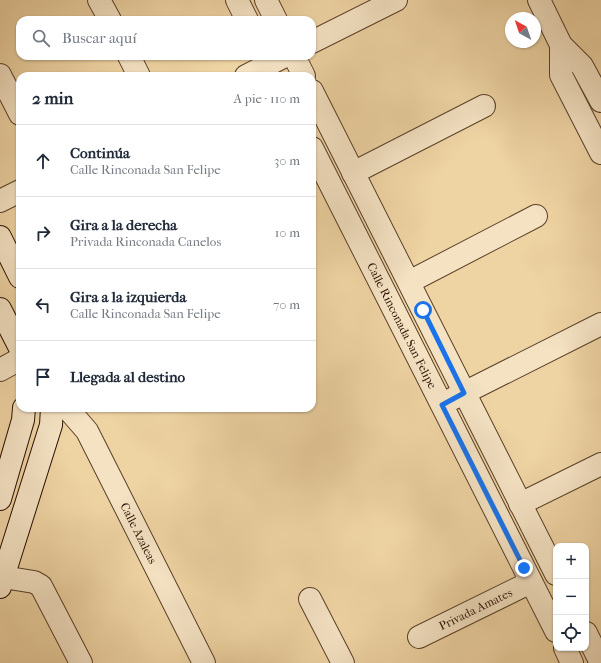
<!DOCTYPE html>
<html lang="es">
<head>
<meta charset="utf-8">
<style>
  body { margin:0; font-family:"IM FELL French Canon",serif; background:#f2f2f3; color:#1f2937 }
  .controls { position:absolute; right:12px; bottom:12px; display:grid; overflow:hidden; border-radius:8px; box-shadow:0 1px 3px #0004 }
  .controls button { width:36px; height:36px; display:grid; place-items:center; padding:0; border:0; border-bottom:1px solid #e0e1e3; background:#fff; color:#1f2937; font:20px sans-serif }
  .compass { position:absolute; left:505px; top:12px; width:36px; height:36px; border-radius:50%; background:#fff; box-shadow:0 1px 3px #0004; rotate:320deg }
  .stop { position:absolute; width:12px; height:12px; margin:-9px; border:3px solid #1a73e8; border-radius:50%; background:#fff }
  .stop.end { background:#1a73e8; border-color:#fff; box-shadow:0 1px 4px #0008 }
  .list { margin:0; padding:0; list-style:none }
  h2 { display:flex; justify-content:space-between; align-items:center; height:52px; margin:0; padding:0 16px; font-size:17px }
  h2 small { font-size:13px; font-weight:400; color:#747a83 }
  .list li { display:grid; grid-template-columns:26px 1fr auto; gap:12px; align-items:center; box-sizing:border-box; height:72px; padding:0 16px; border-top:1px solid #e0e1e3 }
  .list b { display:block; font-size:15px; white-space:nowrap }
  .list p { margin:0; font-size:13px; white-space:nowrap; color:#747a83 }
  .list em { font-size:13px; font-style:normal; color:#747a83 }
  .icon { flex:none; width:22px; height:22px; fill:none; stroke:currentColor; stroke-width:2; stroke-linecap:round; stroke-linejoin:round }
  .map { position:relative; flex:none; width:601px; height:663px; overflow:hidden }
  .search { position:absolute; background:#fff; box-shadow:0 1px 3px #0004; left:16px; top:16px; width:300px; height:44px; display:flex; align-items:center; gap:10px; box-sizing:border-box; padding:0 14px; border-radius:12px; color:#747a83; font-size:15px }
  .panel { position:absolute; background:#fff; box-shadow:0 1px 3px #0004; left:16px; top:72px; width:300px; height:340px; border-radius:12px }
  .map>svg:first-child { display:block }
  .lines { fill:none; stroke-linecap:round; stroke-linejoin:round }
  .street-casing { stroke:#5a4029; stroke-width:24 }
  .secondary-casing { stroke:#280f00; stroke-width:24 }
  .street { stroke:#f4e2c3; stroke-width:22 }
  .secondary { stroke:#f4e2c3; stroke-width:22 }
  .route { stroke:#1a73e8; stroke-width:5 }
  .labels { text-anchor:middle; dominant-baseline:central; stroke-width:3; stroke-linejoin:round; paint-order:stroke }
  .street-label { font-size:12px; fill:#280f00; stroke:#f4e2c3 }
</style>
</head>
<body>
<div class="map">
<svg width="601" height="663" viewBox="0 0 601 663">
  <rect width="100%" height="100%" fill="#eed3a3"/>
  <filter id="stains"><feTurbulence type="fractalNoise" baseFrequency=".005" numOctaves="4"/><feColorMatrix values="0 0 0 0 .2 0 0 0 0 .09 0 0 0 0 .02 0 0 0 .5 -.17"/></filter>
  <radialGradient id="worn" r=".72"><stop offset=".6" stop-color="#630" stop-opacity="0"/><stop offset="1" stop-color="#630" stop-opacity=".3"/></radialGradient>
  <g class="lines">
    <defs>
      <g id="street">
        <path d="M 99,0 L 110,20"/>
        <path d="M 237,0 L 247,20"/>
        <path d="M 266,0 L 276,20"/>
        <path d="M 539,0 L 561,45 L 582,66 L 601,101"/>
        <path d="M 312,42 L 396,0"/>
        <path d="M 561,45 L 561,75 L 601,153"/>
        <path d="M 129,56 L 139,76"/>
        <path d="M 294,56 L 304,76"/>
        <path d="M 0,75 L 20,114"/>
        <path d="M 246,76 L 285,56"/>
        <path d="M 312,91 L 556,574"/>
        <path id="s1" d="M 312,148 L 556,631"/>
        <path d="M 353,173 L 484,106"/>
        <path d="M 0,201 L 20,191"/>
        <path d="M 409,282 L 536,216"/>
        <path d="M 0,370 L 20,359"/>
        <path d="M 452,399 L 601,324"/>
        <path id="s2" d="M 67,408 L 87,431 L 204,663"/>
        <path d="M 520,504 L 601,464"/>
        <path d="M 3,577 L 34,582 L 41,586 L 81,663"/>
        <path d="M 310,599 L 343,663"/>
        <path d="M 586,633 L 601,663"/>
        <path id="s3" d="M 419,637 L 531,582"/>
        <path d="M 565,648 L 572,663"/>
      </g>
      <g id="secondary">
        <path d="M 0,237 L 20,277"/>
        <path d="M 0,309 L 20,348"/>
        <path d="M 0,499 L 23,420 L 24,408"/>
        <path d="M 0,587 L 51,425 L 52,408"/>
      </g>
    </defs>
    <!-- street casing -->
    <use href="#street" class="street-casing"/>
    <!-- secondary casing -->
    <use href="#secondary" class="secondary-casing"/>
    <!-- street -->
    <use href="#street" class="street"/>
    <!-- secondary -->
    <use href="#secondary" class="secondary"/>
  </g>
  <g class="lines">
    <!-- route -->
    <path class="route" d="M 423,310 L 464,393 L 442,405 L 524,568"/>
  </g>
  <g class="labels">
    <!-- street labels -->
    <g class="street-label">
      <text stroke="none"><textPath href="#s1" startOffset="199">Calle Rinconada San Felipe</textPath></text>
      <text stroke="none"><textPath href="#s2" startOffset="145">Calle Azaleas</textPath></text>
      <text stroke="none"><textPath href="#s3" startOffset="63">Privada Amates</textPath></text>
    </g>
  </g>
  <rect width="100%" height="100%" filter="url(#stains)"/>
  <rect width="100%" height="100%" fill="url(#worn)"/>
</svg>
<div class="controls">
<button>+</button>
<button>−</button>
<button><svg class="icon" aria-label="locate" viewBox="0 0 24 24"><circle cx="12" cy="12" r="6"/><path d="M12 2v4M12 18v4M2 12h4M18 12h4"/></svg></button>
</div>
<svg class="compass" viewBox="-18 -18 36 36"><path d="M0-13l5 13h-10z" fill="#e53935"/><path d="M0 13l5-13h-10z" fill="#747a83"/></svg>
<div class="stop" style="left:423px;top:310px"></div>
<div class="stop end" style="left:524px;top:568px"></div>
<div class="search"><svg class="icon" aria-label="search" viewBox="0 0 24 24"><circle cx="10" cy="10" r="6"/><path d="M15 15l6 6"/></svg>Buscar aquí</div>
<section class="panel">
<h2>2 min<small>A pie · 110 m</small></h2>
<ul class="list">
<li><svg class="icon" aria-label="ahead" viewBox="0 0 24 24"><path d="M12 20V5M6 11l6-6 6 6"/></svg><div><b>Continúa</b><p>Calle Rinconada San Felipe</p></div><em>30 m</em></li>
<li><svg class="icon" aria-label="right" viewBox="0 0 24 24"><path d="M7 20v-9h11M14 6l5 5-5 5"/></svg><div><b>Gira a la derecha</b><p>Privada Rinconada Canelos</p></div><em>10 m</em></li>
<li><svg class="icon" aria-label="left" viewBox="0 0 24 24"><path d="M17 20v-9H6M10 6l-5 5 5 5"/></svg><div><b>Gira a la izquierda</b><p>Calle Rinconada San Felipe</p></div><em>70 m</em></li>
<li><svg class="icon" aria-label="arrive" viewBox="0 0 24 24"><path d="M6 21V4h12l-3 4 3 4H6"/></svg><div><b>Llegada al destino</b></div></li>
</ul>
</section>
</div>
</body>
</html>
